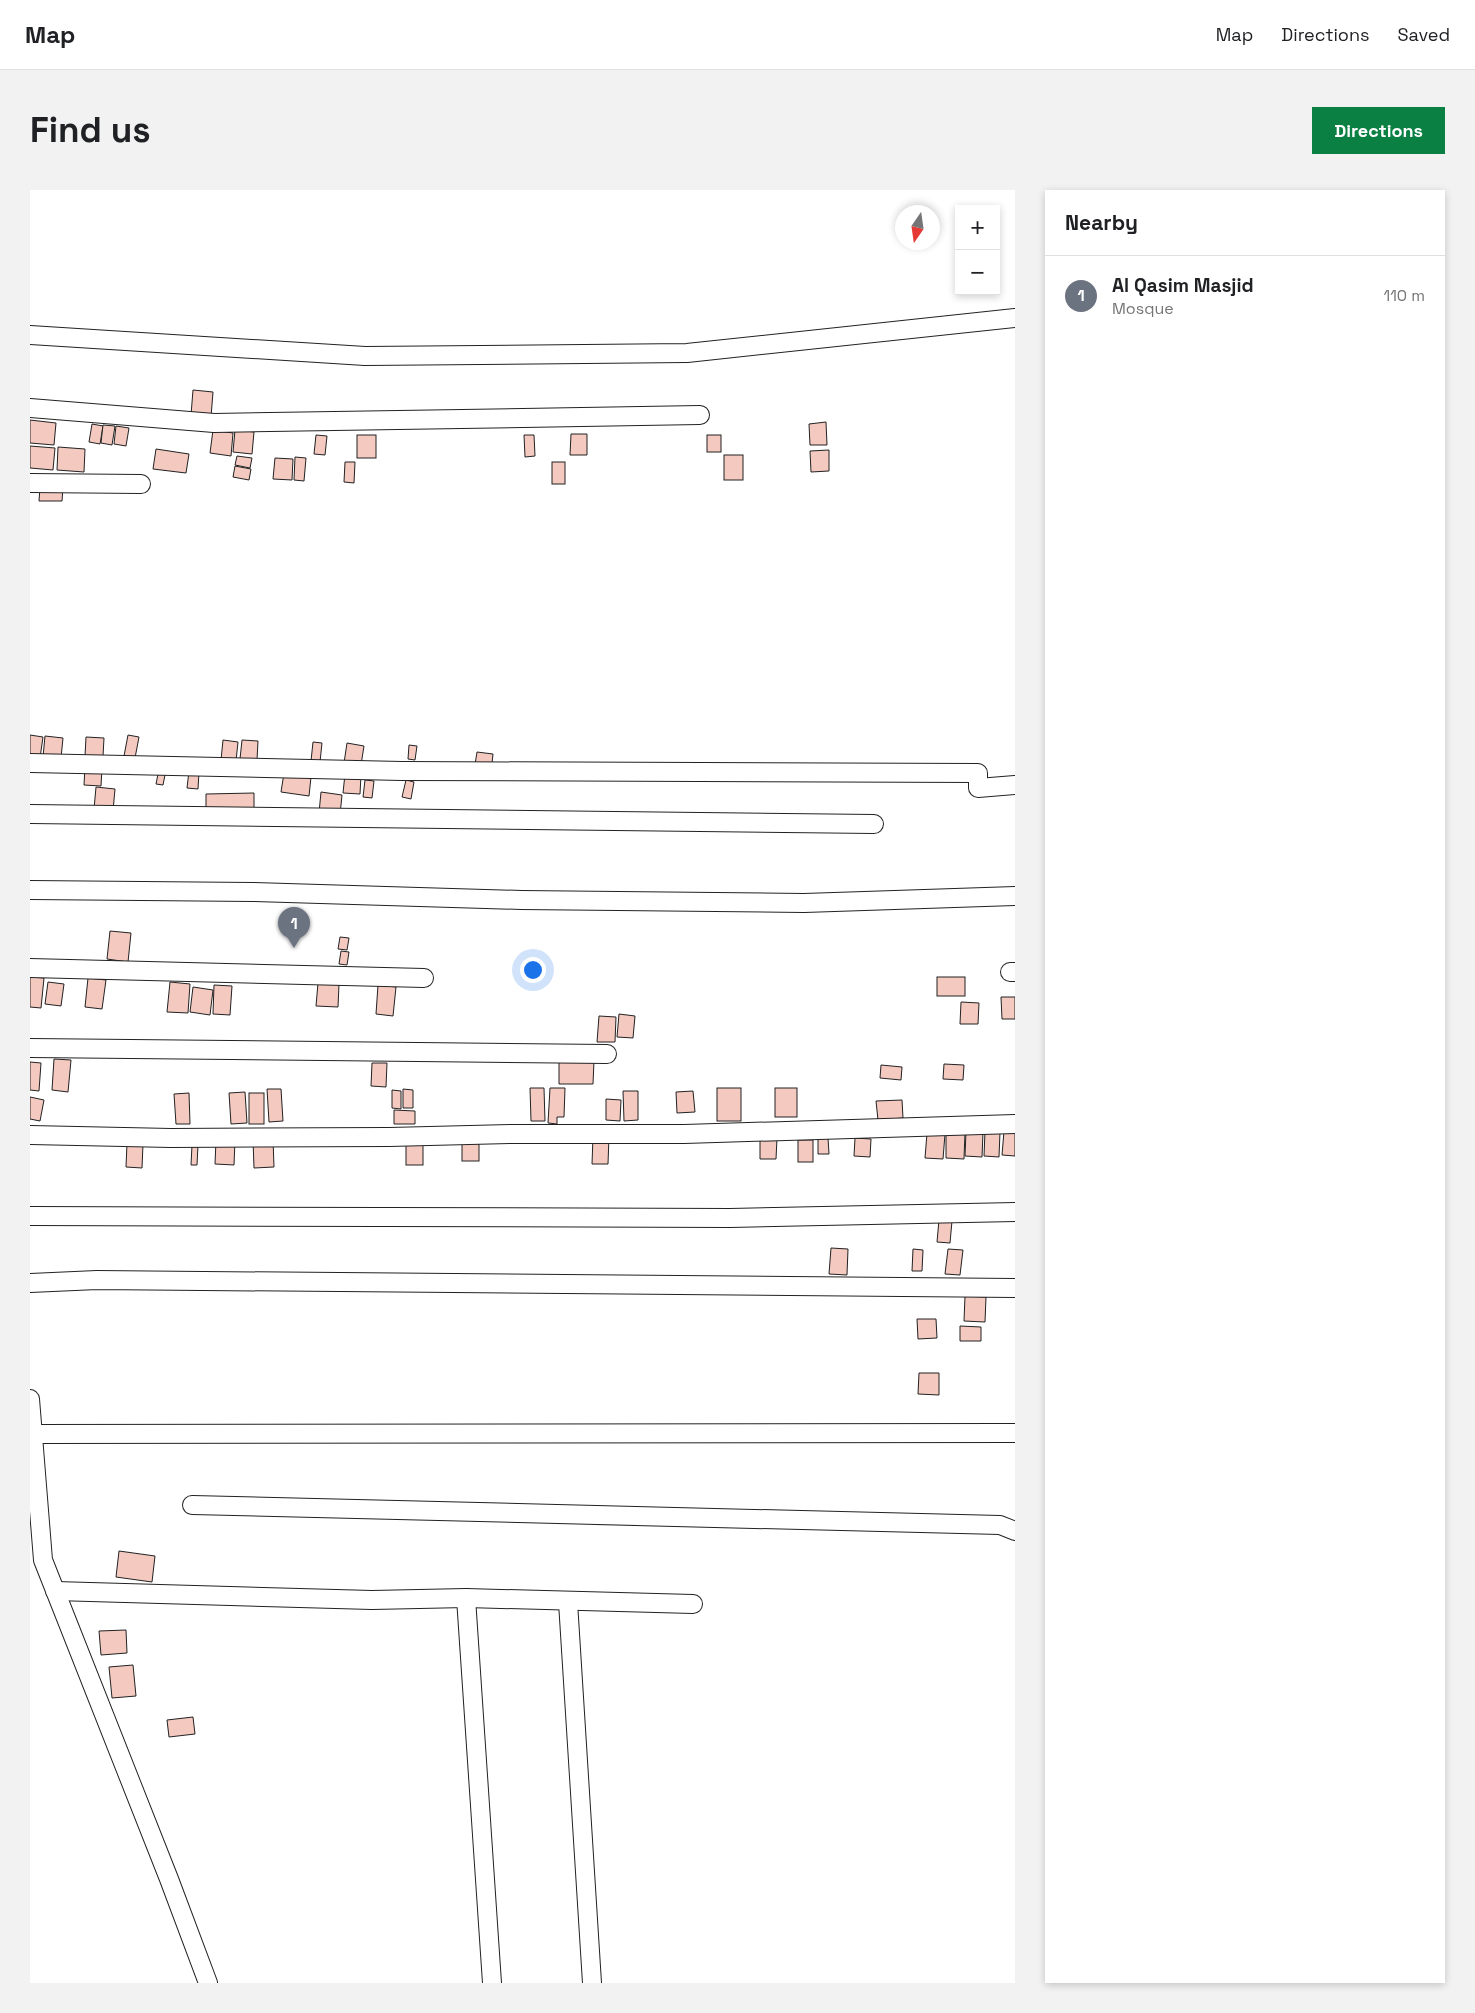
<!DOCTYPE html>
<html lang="en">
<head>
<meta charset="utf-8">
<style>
  body { margin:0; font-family:"Space Grotesk",sans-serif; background:#f2f2f2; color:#202124 }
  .controls { position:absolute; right:15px; top:15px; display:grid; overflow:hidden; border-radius:0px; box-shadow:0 2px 8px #0003 }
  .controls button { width:45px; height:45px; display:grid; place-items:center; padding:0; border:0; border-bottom:1px solid #e0e0e0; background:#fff; color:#202124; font:25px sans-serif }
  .compass { position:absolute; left:865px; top:15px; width:45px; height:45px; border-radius:50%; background:#fff; box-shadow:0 2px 8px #0003; rotate:193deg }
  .you { position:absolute; left:502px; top:779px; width:18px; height:18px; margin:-12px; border:4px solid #fff; border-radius:50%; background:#1a73e8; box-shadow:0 0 0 8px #1a73e833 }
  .badge { display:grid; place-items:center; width:32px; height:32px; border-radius:50%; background:#0b8043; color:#fff; font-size:16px; font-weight:700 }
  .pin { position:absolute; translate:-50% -41px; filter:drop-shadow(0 1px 2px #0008) }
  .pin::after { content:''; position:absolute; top:26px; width:18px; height:15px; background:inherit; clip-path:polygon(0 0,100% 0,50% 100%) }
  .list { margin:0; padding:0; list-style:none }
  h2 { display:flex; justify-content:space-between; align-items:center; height:65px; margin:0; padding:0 20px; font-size:21px }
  h2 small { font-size:16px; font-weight:400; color:#757577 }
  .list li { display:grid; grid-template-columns:32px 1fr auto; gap:15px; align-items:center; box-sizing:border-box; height:80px; padding:0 20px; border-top:1px solid #e0e0e0 }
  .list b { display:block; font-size:19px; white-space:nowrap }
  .list p { margin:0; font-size:16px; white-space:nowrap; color:#757577 }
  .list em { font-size:16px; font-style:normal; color:#757577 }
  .map { position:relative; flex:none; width:985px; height:1793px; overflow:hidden; border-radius:0px }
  header { display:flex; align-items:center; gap:30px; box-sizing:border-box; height:70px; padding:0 25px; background:#fff; border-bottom:1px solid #e0e0e0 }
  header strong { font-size:24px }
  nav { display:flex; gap:28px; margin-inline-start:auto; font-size:18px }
  .intro { display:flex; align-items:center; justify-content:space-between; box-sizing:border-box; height:120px; padding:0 30px }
  h1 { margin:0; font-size:35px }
  .button { padding:12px 22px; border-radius:0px; background:#0b8043; color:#fff; font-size:18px; font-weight:700 }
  main { display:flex; gap:30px; padding:0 30px }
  aside { flex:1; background:#fff; border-radius:0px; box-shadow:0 2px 8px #0003 }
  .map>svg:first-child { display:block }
  .building { fill:#f3c9c0; stroke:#222 }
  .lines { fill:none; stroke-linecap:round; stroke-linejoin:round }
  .minor-casing { stroke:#222; stroke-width:20 }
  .minor { stroke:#fff; stroke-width:18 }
</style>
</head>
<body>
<header>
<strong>Map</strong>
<nav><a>Map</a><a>Directions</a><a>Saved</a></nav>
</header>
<div class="intro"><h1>Find us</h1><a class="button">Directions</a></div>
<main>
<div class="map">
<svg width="985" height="1793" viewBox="0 0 985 1793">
  <rect width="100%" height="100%" fill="#fff"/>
  <!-- building -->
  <g class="building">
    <path d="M 163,200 L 183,202 L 181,227 L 161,225 Z"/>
    <path d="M 0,230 L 26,233 L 24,255 L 0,253 Z"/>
    <path d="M 796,232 L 797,255 L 780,255 L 779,234 Z"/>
    <path d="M 62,234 L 73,236 L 70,254 L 59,252 Z"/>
    <path d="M 73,235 L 85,236 L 82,255 L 71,253 Z"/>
    <path d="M 86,236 L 99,238 L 96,256 L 84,254 Z"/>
    <path d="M 183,240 L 203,243 L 201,266 L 180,263 Z"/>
    <path d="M 205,240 L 224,242 L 222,264 L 203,262 Z"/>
    <path d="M 541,244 L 557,244 L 557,265 L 540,265 Z"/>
    <path d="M 286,245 L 297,246 L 295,265 L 284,264 Z"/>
    <rect x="327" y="245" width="19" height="23"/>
    <path d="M 494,245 L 504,245 L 505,266 L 495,267 Z"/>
    <rect x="677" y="245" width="14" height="17"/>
    <path d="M 0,256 L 25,258 L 23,280 L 0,278 Z"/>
    <path d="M 28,257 L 55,259 L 54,282 L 27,280 Z"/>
    <path d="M 126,259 L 159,264 L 156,283 L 123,279 Z"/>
    <path d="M 799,260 L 799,281 L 781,282 L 780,261 Z"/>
    <rect x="694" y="265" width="19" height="25"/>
    <path d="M 207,266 L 222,268 L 220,278 L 205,275 Z"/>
    <path d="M 265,267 L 276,268 L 274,291 L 264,290 Z"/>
    <path d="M 245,268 L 263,269 L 262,290 L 243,289 Z"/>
    <path d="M 315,272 L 325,272 L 324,293 L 314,292 Z"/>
    <rect x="522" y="272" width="13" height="22"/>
    <path d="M 205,276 L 221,279 L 219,290 L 203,287 Z"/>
    <path d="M 10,297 L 33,298 L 32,311 L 9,311 Z"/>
    <path d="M 0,545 L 13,547 L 10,568 L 0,566 Z"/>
    <path d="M 98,545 L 109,547 L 105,568 L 94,566 Z"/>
    <path d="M 15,546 L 33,548 L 31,568 L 13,567 Z"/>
    <path d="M 56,547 L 74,548 L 73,566 L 55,566 Z"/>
    <path d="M 193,550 L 208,552 L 206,571 L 191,570 Z"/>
    <path d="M 212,550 L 228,551 L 227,570 L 210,569 Z"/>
    <path d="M 283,552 L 292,553 L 290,572 L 281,571 Z"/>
    <path d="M 317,553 L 334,556 L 331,575 L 314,573 Z"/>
    <path d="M 379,555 L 387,556 L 385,570 L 378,569 Z"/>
    <path d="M 447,562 L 463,564 L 461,583 L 444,581 Z"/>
    <path d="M 55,577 L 72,578 L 71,596 L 54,595 Z"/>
    <path d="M 129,579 L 136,580 L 133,595 L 126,594 Z"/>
    <path d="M 159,581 L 169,582 L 168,599 L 157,598 Z"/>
    <path d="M 254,583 L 281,587 L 279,606 L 251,602 Z"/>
    <path d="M 315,584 L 331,585 L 330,604 L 313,603 Z"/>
    <path d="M 335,590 L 344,591 L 342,608 L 333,607 Z"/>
    <path d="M 376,590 L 384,592 L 381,609 L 372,607 Z"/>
    <path d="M 66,597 L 85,599 L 83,621 L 64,619 Z"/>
    <path d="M 291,602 L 312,605 L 310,625 L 289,623 Z"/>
    <path d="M 224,603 L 224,623 L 176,624 L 176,604 Z"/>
    <path d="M 80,741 L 101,743 L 98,772 L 77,769 Z"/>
    <path d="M 310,747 L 319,748 L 317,760 L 308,759 Z"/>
    <path d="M 311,761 L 319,762 L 317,775 L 309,774 Z"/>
    <path d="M 0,787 L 14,788 L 11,818 L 0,817 Z"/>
    <rect x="907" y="787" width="28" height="19"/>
    <path d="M 58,788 L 76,790 L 72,819 L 55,817 Z"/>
    <path d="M 18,792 L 34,794 L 31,816 L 15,814 Z"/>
    <path d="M 140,792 L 160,794 L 158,823 L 137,822 Z"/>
    <path d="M 288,793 L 309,794 L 308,817 L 286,816 Z"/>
    <path d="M 184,795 L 202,796 L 200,825 L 183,824 Z"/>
    <path d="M 348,795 L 366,797 L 363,826 L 346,824 Z"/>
    <path d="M 163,797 L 183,800 L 180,825 L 160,822 Z"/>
    <path d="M 971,807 L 985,807 L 985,829 L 972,829 Z"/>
    <path d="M 931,812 L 949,813 L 948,834 L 930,834 Z"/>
    <path d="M 589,824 L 605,826 L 603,848 L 587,847 Z"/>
    <path d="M 569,826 L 586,827 L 585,852 L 567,852 Z"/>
    <path d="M 24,869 L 41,870 L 38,902 L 22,900 Z"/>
    <path d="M 529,871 L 564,871 L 563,894 L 529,894 Z"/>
    <path d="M 0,872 L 11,873 L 9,901 L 0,900 Z"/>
    <path d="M 342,873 L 357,873 L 356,897 L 341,896 Z"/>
    <path d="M 914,874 L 934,875 L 933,890 L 913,889 Z"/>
    <path d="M 851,875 L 872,877 L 871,890 L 850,888 Z"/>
    <path d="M 500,898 L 514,898 L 515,931 L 501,931 Z"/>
    <path d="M 520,898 L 535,898 L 534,927 L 527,927 L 527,934 L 518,933 Z"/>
    <rect x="687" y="898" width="24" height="33"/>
    <rect x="745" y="898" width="22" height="29"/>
    <path d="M 237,899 L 251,899 L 253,931 L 239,932 Z"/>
    <path d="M 373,899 L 383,900 L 383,918 L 373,918 Z"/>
    <path d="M 362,900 L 371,901 L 371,919 L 362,918 Z"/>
    <path d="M 593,901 L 608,901 L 608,930 L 594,931 Z"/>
    <path d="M 663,901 L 665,922 L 647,923 L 646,902 Z"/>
    <path d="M 215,902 L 217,933 L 201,934 L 199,903 Z"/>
    <path d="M 159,903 L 160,934 L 146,934 L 144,904 Z"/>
    <rect x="219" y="903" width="15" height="31"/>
    <path d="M 0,907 L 14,910 L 10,931 L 0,929 Z"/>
    <path d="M 576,909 L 591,910 L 590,931 L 576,930 Z"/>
    <path d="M 872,910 L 873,928 L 848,930 L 846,911 Z"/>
    <path d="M 364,920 L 385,921 L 385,934 L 364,934 Z"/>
    <path d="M 936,941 L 953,942 L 952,967 L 935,966 Z"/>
    <path d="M 955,941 L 970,942 L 969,967 L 954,966 Z"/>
    <path d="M 974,941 L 985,942 L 985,966 L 972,965 Z"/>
    <path d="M 916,942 L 935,943 L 934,969 L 916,968 Z"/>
    <path d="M 897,943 L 915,944 L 913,969 L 895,968 Z"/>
    <rect x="432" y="945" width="17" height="26"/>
    <path d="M 563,946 L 579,946 L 578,974 L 562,974 Z"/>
    <path d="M 730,947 L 747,948 L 746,969 L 730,969 Z"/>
    <path d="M 788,948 L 798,948 L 799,964 L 788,964 Z"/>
    <path d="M 825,948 L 841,949 L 840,967 L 824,966 Z"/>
    <path d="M 243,949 L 244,977 L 224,978 L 223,950 Z"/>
    <path d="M 186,950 L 205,950 L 204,975 L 185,974 Z"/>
    <rect x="768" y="950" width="15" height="22"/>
    <rect x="376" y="951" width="17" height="24"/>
    <path d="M 97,953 L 113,954 L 112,978 L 96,977 Z"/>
    <path d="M 162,955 L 168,955 L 167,975 L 161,975 Z"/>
    <path d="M 909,1030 L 922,1031 L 920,1053 L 907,1052 Z"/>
    <path d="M 801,1058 L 818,1059 L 817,1085 L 799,1084 Z"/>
    <path d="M 883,1059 L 893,1060 L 892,1081 L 882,1081 Z"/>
    <path d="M 918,1059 L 933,1060 L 930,1085 L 915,1084 Z"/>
    <path d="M 935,1106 L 956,1107 L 955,1132 L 934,1131 Z"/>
    <path d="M 887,1129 L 906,1129 L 907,1148 L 888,1149 Z"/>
    <path d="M 930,1136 L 951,1137 L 951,1151 L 930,1151 Z"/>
    <path d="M 889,1183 L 909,1183 L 909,1205 L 888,1204 Z"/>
    <path d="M 89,1361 L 125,1366 L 122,1392 L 86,1387 Z"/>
    <path d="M 96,1440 L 97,1463 L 71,1465 L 69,1441 Z"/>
    <path d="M 103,1475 L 106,1506 L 82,1508 L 79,1477 Z"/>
    <path d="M 163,1527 L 165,1544 L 139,1547 L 137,1530 Z"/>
  </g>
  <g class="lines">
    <defs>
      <g id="minor">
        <path d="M 0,145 L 335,166 L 657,163 L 985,128"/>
        <path d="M 0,218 L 184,233 L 670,225"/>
        <path d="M 0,293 L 111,294"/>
        <path d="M 0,573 L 372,581 L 948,583 L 948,598 L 985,595"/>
        <path d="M 0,624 L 844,634"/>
        <path d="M 0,700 L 223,702 L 491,710 L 774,713 L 985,706"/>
        <path d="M 0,778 L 394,788"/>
        <path d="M 980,782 L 985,782"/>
        <path d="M 0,858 L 577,864"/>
        <path d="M 0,945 L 141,948 L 359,947 L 481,944 L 654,944 L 985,934"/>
        <path d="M 0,1026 L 700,1028 L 985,1022"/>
        <path d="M 0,1093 L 67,1090 L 985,1098"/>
        <path d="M 0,1209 L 13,1370 L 139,1689 L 178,1793"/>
        <path d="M 3,1244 L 985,1243"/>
        <path d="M 162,1315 L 970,1335 L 985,1341"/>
        <path d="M 25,1401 L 342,1410 L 436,1408 L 663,1414"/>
        <path d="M 436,1408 L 462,1793"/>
        <path d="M 538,1412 L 562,1793"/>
      </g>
    </defs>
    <!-- minor casing -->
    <use href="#minor" class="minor-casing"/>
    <!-- minor -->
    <use href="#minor" class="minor"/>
  </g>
</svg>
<div class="controls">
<button>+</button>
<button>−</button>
</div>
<svg class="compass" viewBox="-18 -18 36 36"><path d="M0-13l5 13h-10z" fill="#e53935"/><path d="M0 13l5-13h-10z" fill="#757577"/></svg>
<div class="you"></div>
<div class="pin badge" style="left:264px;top:758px;background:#6b7280">1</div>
</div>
<aside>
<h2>Nearby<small></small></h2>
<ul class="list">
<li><span class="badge" style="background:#6b7280">1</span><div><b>Al Qasim Masjid</b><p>Mosque</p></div><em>110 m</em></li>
</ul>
</aside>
</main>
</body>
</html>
